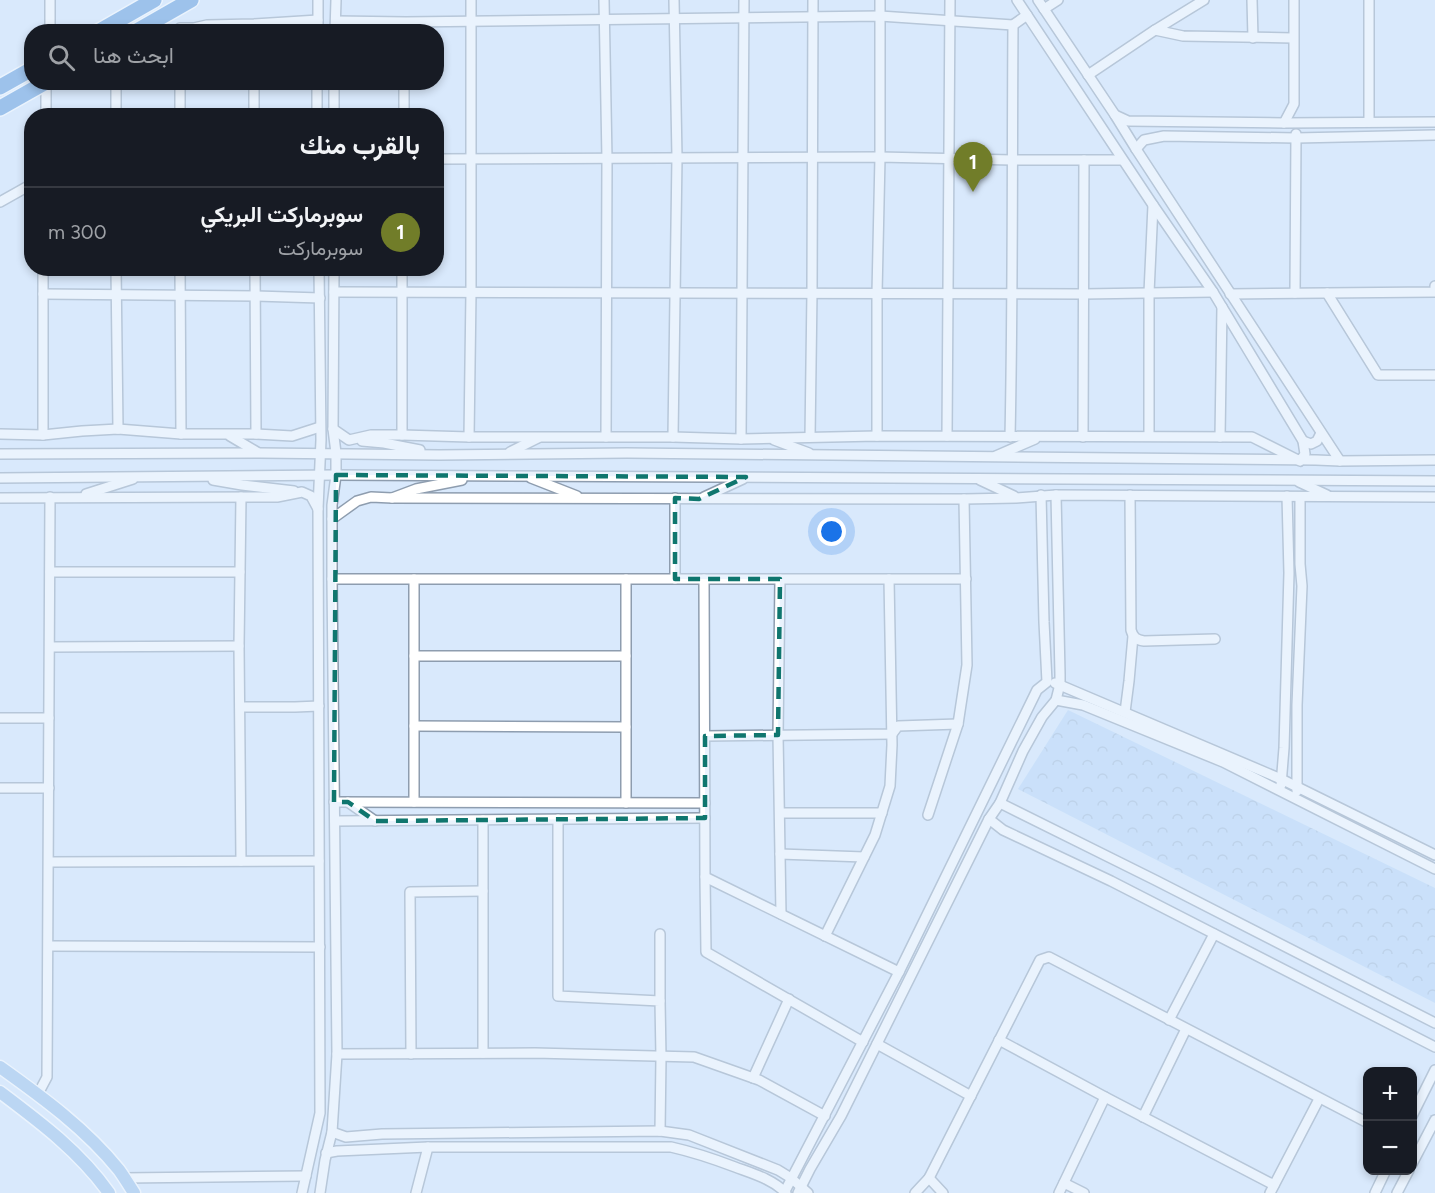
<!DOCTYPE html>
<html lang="ar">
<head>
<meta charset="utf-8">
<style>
  body { margin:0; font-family:Figtree,Vazirmatn,sans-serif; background:#20242c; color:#f1f3f6; direction:rtl }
  .controls { position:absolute; right:18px; bottom:18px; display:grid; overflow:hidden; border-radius:12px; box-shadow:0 3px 9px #0003 }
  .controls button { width:54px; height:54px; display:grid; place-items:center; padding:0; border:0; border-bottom:2px solid #363941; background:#171b24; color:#f1f3f6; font:30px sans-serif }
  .you { position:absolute; left:832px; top:532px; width:21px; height:21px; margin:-15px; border:4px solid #fff; border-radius:50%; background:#1a73e8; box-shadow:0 0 0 9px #1a73e833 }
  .badge { display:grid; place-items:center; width:39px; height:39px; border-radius:50%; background:#717d29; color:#fff; font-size:20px; font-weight:700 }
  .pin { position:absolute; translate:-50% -50px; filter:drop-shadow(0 2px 3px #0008) }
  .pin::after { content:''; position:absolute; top:32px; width:21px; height:18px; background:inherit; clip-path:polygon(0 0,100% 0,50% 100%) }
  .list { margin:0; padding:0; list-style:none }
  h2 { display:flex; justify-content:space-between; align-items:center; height:78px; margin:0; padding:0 24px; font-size:26px }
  h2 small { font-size:20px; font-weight:400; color:#9ea1a6 }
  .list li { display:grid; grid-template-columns:39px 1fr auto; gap:18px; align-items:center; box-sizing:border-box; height:90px; padding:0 24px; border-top:2px solid #363941 }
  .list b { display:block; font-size:22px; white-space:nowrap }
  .list p { margin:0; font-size:20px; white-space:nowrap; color:#9ea1a6 }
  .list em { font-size:20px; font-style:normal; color:#9ea1a6 }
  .icon { flex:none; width:33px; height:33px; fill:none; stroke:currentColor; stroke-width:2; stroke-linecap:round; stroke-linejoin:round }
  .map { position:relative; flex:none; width:1435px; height:1193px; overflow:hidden; direction:ltr }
  .search { position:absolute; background:#171b24; box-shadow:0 3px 9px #0003; left:24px; top:24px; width:420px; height:66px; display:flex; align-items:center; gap:15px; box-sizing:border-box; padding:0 21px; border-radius:24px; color:#9ea1a6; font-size:22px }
  .panel { position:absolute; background:#171b24; box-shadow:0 3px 9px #0003; left:24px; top:108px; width:420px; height:168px; border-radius:24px; direction:rtl }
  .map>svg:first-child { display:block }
  .park { fill:url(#park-crowns) }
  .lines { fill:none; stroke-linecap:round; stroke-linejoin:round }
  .minor-casing { stroke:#8e9daf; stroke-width:12 }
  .major-casing { stroke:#fff; stroke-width:15 }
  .highway-casing { stroke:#fff; stroke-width:18 }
  .minor { stroke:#fff; stroke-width:9 }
  .major { stroke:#98bee8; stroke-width:12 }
  .highway { stroke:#5493d8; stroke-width:15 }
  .marked { fill:none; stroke:#0f766e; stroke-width:4.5; stroke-dasharray:12 8; stroke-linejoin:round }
</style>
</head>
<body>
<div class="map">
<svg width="1435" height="1193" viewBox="0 0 1435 1193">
  <defs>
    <pattern id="park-crowns" width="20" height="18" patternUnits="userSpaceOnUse" patternTransform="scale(1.5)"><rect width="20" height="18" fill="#b8d6f8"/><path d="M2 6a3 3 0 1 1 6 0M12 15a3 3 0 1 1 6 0" fill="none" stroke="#9eb7d5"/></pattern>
  </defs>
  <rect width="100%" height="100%" fill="#d9e9fc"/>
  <!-- park -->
  <path class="park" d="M 1068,710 L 1435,888 L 1435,1003 L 1018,789 Z"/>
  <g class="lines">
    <defs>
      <g id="minor">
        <path d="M 50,0 L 50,32"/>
        <path d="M 604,0 L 607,159 L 606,437"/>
        <path d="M 1038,0 L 1115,115 L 1136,149 L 1340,461"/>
        <path d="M 1252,0 L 1253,38"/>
        <path d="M 1044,9 L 1058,0"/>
        <path d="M 336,21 L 406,22 L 880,16 L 1013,25 L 1027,15"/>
        <path d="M 180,28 L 194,28 L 207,25 L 254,24 L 318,20"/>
        <path d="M 1155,30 L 1183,36 L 1293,38"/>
        <path d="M 318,32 L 318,0"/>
        <path d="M 335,32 L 336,0"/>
        <path d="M 1088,75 L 1155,30 L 1204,0"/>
        <path d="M 46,82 L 46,116"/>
        <path d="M 116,82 L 116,116"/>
        <path d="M 254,82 L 254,116"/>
        <path d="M 1115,115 L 1128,121 L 1284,123 L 1435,122"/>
        <path d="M 180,116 L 180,82"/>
        <path d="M 317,116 L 317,82"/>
        <path d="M 334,116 L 334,82"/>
        <path d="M 404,116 L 404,82"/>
        <path d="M 1369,122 L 1369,0"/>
        <path d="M 1284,123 L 1294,104 L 1294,0"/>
        <path d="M 1136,149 L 1144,140 L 1164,136 L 1296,138 L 1435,135"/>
        <path d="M 436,159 L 880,157 L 1012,160 L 1122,160"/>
        <path d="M 0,202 L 32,184"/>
        <path d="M 116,268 L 118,429"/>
        <path d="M 180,268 L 181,434"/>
        <path d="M 255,268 L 256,434"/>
        <path d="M 402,268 L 402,435"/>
        <path d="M 334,292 L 1083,294 L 1213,292"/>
        <path d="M 1295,293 L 1296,134"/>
        <path d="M 1327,293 L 1378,375 L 1435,375"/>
        <path d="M 43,294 L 256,296 L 320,298"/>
        <path d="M 1230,294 L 1435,292 L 1435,286"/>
        <path d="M 333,429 L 349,440 L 371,435 L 402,435 L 469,437 L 673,437 L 741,439 L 877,436 L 1252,437 L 1300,461 L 1305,454 L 1303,441 L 1213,292 L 1153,205 L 1017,0"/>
        <path d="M 0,434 L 43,435 L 82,431 L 118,429 L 181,434 L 256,434 L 292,436 L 320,427"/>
        <path d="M 43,435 L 43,268"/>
        <path d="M 230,436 L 257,452"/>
        <path d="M 877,436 L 877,293 L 880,157 L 880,0"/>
        <path d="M 947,436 L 950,0"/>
        <path d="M 1149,436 L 1149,293 L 1153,205"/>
        <path d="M 469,437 L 471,292 L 471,0"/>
        <path d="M 673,437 L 677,157 L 674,0"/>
        <path d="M 810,437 L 812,292 L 813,0"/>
        <path d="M 1010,437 C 1013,299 1012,162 1013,25"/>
        <path d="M 1083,437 L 1084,160"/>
        <path d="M 1220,437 L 1222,307"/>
        <path d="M 741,439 L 744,0"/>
        <path d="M 774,440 L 809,453"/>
        <path d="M 362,441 L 384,443 L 420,450"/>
        <path d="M 1303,441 L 1311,444 L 1317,441 L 1321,433"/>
        <path d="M 510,452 L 538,438"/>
        <path d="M 0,454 L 260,453 L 439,455 L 627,453 L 1316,460 L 1340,461 L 1435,460"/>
        <path d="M 996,456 L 1035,439"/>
        <path d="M 0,478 L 336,475 L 1435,481"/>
        <path d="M 531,478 L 577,496"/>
        <path d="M 213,480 L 242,485 L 294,491"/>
        <path d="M 980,480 L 1014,496"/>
        <path d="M 1299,482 L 1327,495"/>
        <path d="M 86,494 L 133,479"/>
        <path d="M 1130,495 L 1131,630 C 1133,637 1136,640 1144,641 L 1215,639"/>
        <path d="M 241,497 L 239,646 L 241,861"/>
        <path d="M 704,497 L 743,479"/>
        <path d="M 0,498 L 277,497 L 302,492 L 311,496 L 318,509"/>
        <path d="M 392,498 L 964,499 L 1016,498 L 1056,495 L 1435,497"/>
        <path d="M 675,498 L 675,579"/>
        <path d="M 332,519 L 357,501 L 371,497 L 392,498 L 416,489 L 462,480"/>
        <path d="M 50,572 L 240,572"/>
        <path d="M 332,579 L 966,579"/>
        <path d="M 626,579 L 626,803"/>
        <path d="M 704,579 L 705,877 L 899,972"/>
        <path d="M 780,579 L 778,735 L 781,914"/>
        <path d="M 50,647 L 239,646"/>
        <path d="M 414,656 L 626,656"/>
        <path d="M 1055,683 L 1281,779 L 1435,855"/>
        <path d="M 1056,700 L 1083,705 L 1223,762 L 1435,869"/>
        <path d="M 240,707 L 295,707 L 319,706"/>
        <path d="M 1125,712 L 1129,681 L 1133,636"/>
        <path d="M 0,718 L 49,718"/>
        <path d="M 414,726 L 626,727"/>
        <path d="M 705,736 L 892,734 L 898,726 L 958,724"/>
        <path d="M 1281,785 L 1284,748 L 1289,573 L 1287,496"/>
        <path d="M 0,788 L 49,788"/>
        <path d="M 1297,791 L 1297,705 L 1302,586 L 1300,564 L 1300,497"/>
        <path d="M 334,802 L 705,803"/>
        <path d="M 348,802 L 375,821"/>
        <path d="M 414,802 L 414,579"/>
        <path d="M 1000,803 L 1155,880 L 1435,1023"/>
        <path d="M 780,813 L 882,813"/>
        <path d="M 928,815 L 958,724 L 967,665 L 964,499"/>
        <path d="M 558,819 L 558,996 L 660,1001 L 661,1057 L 660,1131"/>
        <path d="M 989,819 L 1003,830 L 1111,881 L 1435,1047"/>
        <path d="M 483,820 L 483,1053"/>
        <path d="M 335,821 L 705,818"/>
        <path d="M 780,854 L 864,857"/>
        <path d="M 49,862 L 319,861"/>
        <path d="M 705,877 L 706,952 L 863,1042"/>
        <path d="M 825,936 L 875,835 L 890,786 L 892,745 L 889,579"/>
        <path d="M 49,946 L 320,947"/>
        <path d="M 660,1001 L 660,934"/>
        <path d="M 1169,1020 L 1214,934"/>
        <path d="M 999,1040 L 1105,1097 L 1274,1185"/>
        <path d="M 877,1044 L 971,1096"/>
        <path d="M 337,1054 L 535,1053 L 694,1057 L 759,1080 L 825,1116"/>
        <path d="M 411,1054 L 410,892 L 483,891"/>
        <path d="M 753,1078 L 789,999"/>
        <path d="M 38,1094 L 47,1077 L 50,497"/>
        <path d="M 1412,1116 L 1435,1070"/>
        <path d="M 1143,1117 L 1186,1029"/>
        <path d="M 332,1132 L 346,1137 L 382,1134 L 660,1131 L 689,1135 L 778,1170 L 791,1178 L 808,1193"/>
        <path d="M 326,1153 L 337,1151 L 428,1147 L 671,1147 C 693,1152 714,1159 735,1167 C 754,1174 772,1179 786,1193"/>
        <path d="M 1412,1164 L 1435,1120"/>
        <path d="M 124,1178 L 306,1176"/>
        <path d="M 929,1178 L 943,1193"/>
        <path d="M 1064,1183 L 1084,1193"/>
        <path d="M 302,1193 L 320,1113 L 318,509 L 321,440 L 319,268"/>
        <path d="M 320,1193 L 325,1160 L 332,1132 L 337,1054 L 332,579 L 332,505 L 336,475 L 336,453 L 333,429 L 334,268"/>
        <path d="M 416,1193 L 428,1147"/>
        <path d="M 784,1193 L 899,972 L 1037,690 L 1047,682 L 1044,622 L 1041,495"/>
        <path d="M 798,1193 L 810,1169 L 841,1116 L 989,819 L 1000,803 L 1023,751 L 1042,717 L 1056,700 L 1060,684 L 1060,674 L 1056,495"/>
        <path d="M 915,1193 L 929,1178 L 1040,960 L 1049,957 L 1368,1123"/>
        <path d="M 1059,1193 L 1105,1097"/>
        <path d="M 1270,1193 L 1319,1099"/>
        <path d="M 1375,1193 L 1386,1170"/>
        <path d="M 1397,1193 L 1409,1170"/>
      </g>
      <g id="major">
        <path d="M 0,1067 C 42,1097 86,1129 119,1170 C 124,1177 129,1185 134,1193"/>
        <path d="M 0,1092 C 40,1122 80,1152 109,1193"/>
      </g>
      <g id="highway">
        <path d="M 98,32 L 154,0"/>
        <path d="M 135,32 L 191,0"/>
        <path d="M 0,87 L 32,69"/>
        <path d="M 0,108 L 46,82"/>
      </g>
    </defs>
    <!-- minor casing -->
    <use href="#minor" class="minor-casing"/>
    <!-- major casing -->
    <use href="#major" class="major-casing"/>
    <!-- highway casing -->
    <use href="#highway" class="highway-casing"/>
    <!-- minor -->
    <use href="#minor" class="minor"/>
    <!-- major -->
    <use href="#major" class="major"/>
    <!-- highway -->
    <use href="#highway" class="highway"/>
  </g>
  <!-- marked area -->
  <path d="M0 0H1435V1193H0ZM 336,475 L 746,477 L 699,499 L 675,498 L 675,579 L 780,579 L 778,735 L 705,736 L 705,818 L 375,821 L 348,802 L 334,802 Z" fill="#d9e9fc" fill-opacity=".55" fill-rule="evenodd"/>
  <path class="marked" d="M 336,475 L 746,477 L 699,499 L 675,498 L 675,579 L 780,579 L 778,735 L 705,736 L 705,818 L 375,821 L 348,802 L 334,802 Z"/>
</svg>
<div class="controls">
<button>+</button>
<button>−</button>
</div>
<div class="you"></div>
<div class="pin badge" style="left:973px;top:192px">1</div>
<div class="search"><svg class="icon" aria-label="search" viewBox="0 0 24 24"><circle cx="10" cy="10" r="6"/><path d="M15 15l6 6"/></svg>ابحث هنا</div>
<section class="panel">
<h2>بالقرب منك<small></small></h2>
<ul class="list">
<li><span class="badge">1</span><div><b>سوبرماركت البريكي</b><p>سوبرماركت</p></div><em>300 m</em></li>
</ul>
</section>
</div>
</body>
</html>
